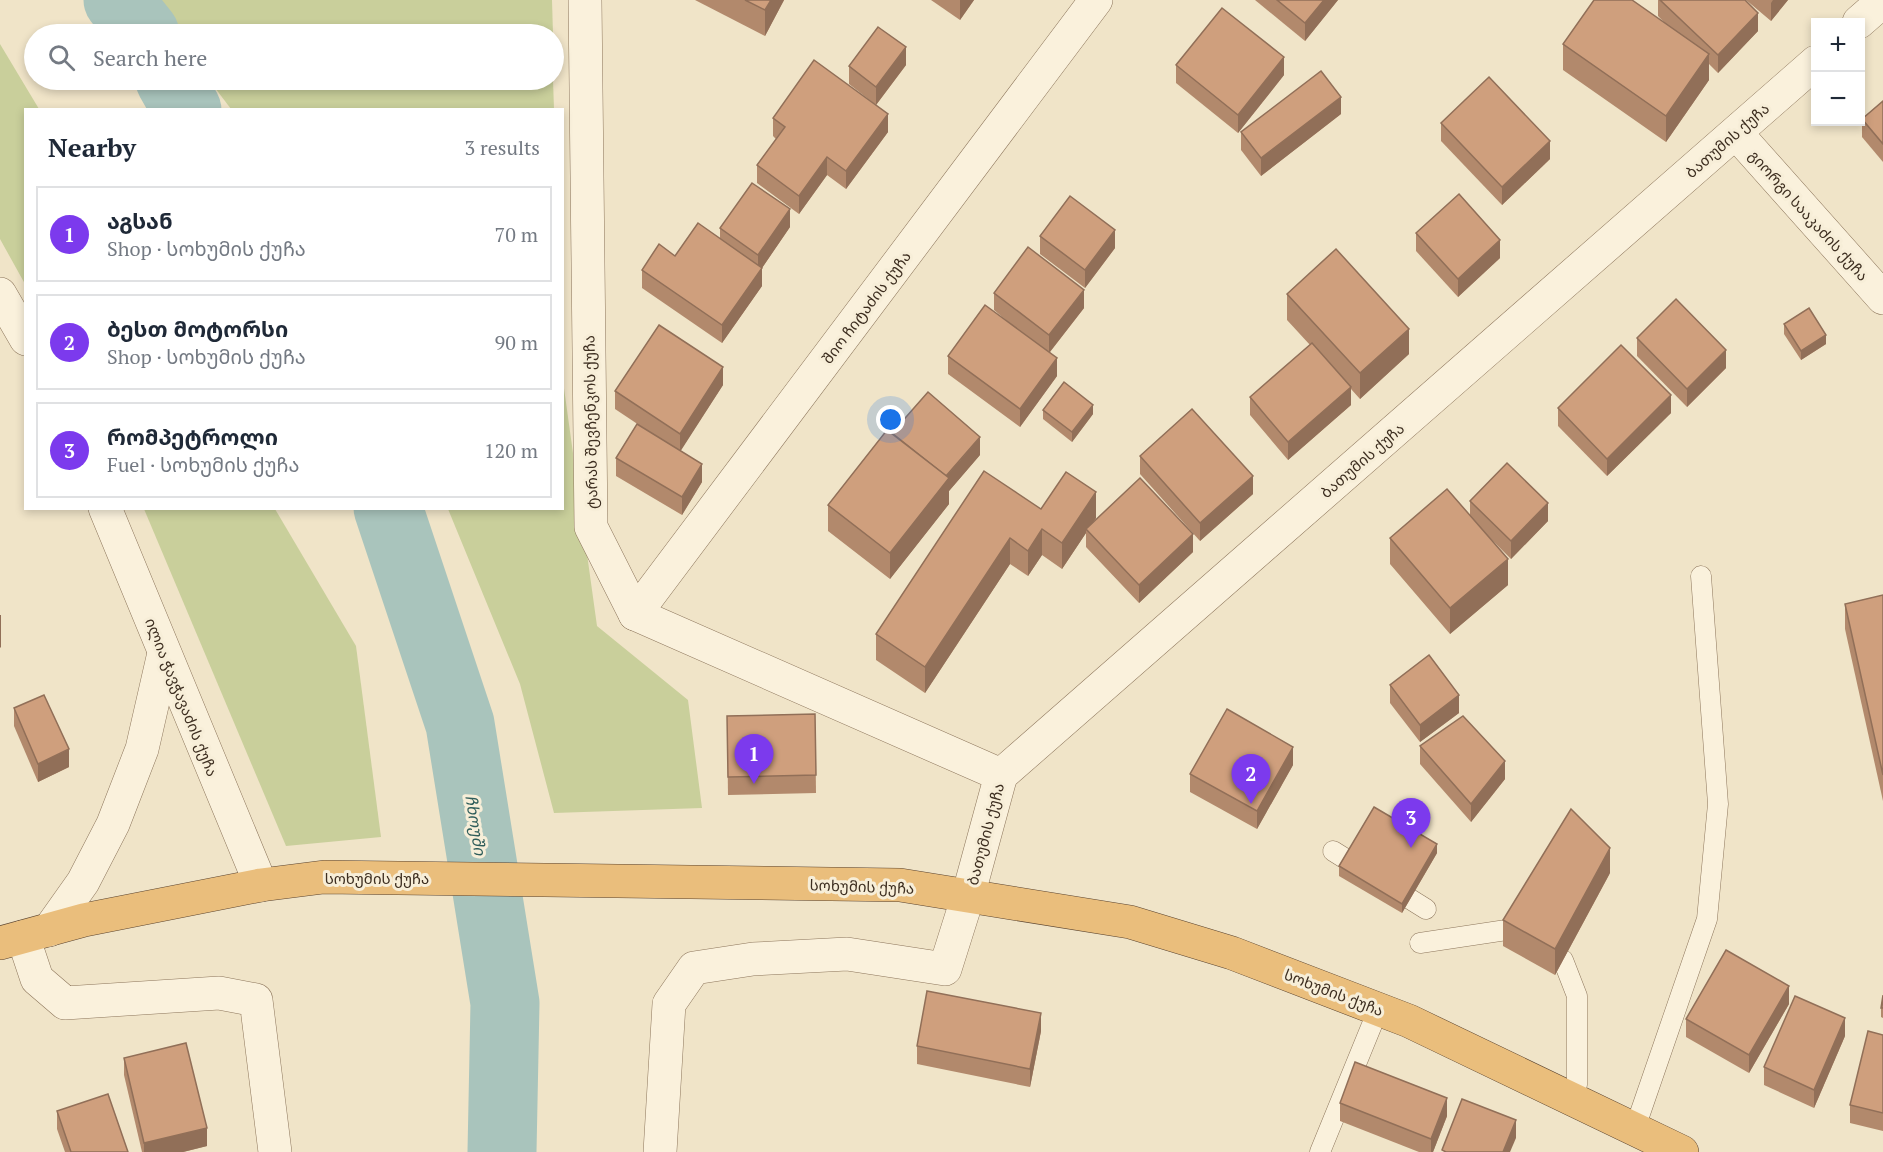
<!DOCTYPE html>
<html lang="en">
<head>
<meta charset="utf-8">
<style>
  body { margin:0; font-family:"PT Serif","Noto Sans Georgian",serif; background:#f6f6f7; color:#1f2937 }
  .controls { position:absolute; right:18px; top:18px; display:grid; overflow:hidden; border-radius:0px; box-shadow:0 3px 9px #0003 }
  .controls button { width:54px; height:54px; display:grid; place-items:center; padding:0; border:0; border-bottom:2px solid #e0e1e3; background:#fff; color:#1f2937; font:30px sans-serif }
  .you { position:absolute; left:891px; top:420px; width:21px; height:21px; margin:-15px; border:4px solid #fff; border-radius:50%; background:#1a73e8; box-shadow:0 0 0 9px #1a73e833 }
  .badge { display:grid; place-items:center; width:39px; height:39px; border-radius:50%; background:#7c3aed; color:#fff; font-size:20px; font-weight:700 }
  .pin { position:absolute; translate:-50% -50px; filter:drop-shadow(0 2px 3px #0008) }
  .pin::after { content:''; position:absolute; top:32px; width:21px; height:18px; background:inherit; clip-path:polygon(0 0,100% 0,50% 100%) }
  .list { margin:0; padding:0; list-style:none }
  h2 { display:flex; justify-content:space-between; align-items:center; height:78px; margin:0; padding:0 24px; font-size:26px }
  h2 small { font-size:20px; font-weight:400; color:#747a83 }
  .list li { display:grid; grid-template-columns:39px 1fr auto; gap:18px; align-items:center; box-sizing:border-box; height:96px; margin:0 12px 12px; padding:0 12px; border:2px solid #e0e1e3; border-radius:0px }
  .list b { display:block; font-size:22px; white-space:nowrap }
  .list p { margin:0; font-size:20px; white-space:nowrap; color:#747a83 }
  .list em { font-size:20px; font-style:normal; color:#747a83 }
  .icon { flex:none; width:33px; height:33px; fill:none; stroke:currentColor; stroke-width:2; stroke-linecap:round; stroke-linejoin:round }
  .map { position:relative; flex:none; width:1883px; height:1152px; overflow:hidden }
  .search { position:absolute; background:#fff; box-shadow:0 3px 9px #0003; left:24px; top:24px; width:540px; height:66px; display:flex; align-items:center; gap:15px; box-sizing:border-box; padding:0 21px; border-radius:33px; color:#747a83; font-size:22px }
  .panel { position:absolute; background:#fff; box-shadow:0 3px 9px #0003; left:24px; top:108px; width:540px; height:402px; border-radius:0px }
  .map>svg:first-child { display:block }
  .green { fill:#c9cf9b }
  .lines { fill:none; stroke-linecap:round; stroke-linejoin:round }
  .river { stroke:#a9c4bc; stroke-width:69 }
  .service-casing { stroke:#8d765c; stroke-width:21 }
  .minor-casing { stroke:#8d765c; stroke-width:34 }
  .tertiary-casing { stroke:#8d765c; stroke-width:34 }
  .trunk-casing { stroke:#5b4430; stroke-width:34 }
  .service { stroke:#faf1dc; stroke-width:20 }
  .minor { stroke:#faf1dc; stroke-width:33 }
  .tertiary { stroke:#faf1dc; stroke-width:33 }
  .trunk { stroke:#eabe7c; stroke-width:33 }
  .wall { fill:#b2896c }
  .shaded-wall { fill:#916f58 }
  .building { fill:#cf9f7d; stroke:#916f58; stroke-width:1.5 }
  .labels { text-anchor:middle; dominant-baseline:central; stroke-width:6; stroke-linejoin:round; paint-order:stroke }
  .street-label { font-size:15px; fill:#3d2e20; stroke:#f7eed8 }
  .water-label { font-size:16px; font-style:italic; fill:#2f5d5a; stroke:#f7eed8 }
</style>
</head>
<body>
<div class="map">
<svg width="1883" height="1152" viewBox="0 0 1883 1152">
  <rect width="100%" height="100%" fill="#f0e4c8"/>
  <!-- green -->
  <g class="green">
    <path d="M 152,0 L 552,0 L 553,34 L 177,34 Z"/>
    <path d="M 0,44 L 39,109 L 26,110 L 25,284 L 0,239 Z"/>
    <path d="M 209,80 L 553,80 L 554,109 L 231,109 Z"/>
    <path d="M 563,381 L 597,626 L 688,700 L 702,808 L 554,813 L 520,684 L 448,509 L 562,508 Z"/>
    <path d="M 144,509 L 275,509 L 356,646 L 381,837 L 286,846 Z"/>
  </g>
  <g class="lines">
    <!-- river -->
    <g class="river">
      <path d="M 118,0 L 145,34"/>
      <path d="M 170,80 L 187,110"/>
      <path d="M 388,508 L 460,724 L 505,1003 L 502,1152"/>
    </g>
    <defs>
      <g id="service">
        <path d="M 1333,851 L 1426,909"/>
        <path d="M 1420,943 L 1513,929"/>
        <path d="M 1563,960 L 1577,996 L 1577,1085"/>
        <path d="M 1635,1128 L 1707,919 L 1718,804 L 1701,576"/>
        <path d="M 1320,1152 L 1378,1010"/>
      </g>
      <g id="minor">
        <path d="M 585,0 L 591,527 L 635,614"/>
        <path d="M 1859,22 L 1883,1"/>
        <path d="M 1736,133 L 1883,298"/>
        <path d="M 1001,775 L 1816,62"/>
        <path d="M 23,937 L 37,979 L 65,1003 L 219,993 L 256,1000 L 275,1152"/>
        <path d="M 660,1152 L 669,1004 L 694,968 L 753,959 L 847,954 L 945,969 L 968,896"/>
      </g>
      <g id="tertiary">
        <path d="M 0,294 L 26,339"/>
        <path d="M 105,508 L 261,885"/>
        <path d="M 968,896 L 1001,775 L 635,614 L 1096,0"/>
        <path d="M 49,930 L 83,882 L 113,824 L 142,749 L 164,653"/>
      </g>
      <path id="trunk" d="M 0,943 L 84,920 L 261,885 L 324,877 L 900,885 L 1130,922 L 1232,953 L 1409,1021 L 1682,1152"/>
    </defs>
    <!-- service casing -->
    <use href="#service" class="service-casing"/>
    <!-- minor casing -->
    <use href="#minor" class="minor-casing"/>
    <!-- tertiary casing -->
    <use href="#tertiary" class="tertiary-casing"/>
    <!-- trunk casing -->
    <use href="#trunk" class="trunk-casing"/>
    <!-- service -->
    <use href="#service" class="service"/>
    <!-- minor -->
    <use href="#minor" class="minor"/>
    <!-- tertiary -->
    <use href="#tertiary" class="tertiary"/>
    <!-- trunk -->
    <use href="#trunk" class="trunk"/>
  </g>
  <!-- wall -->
  <g class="wall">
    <path d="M 695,0 L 784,0 L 765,36 Z"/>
    <path d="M 931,0 L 974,0 L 960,20 Z"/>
    <path d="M 1255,0 L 1338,0 L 1305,41 Z"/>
    <path d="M 1658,0 L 1788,0 L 1771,21 L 1746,0 L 1758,31 L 1718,73 L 1709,64 L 1709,80 L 1666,142 L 1563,70 L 1563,44 L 1665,23 L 1658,16 Z"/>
    <path d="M 906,65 L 876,105 L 849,84 L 849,66 Z"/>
    <path d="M 1176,65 L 1284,75 L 1238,133 L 1176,83 Z"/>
    <path d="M 1883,101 L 1883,162 L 1862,137 L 1862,119 Z"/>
    <path d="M 1341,114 L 1261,176 L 1241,150 L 1241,132 Z"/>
    <path d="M 773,118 L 888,132 L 846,189 L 827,175 L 799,214 L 757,183 L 757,165 L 776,139 L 773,136 Z"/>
    <path d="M 1441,123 L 1550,159 L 1502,205 L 1441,141 Z"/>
    <path d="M 790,227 L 762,268 L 762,286 L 722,343 L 642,288 L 642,270 L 675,256 L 720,239 L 720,228 Z"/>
    <path d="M 1416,233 L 1500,258 L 1458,297 L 1416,251 Z"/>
    <path d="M 1040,236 L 1115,248 L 1085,288 L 1040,254 Z"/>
    <path d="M 994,293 L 1084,308 L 1050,352 L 1057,376 L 1020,427 L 948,374 L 948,356 L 1013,326 L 994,310 Z"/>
    <path d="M 1287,294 L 1409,354 L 1360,399 L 1351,389 L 1351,405 L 1288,460 L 1250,415 L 1250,397 L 1310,345 L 1287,320 Z"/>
    <path d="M 1784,324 L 1826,344 L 1801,360 L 1784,334 Z"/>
    <path d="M 1637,338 L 1726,368 L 1687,407 L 1637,356 Z"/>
    <path d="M 723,385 L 680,451 L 702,482 L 682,515 L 616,476 L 616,458 L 654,435 L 615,409 L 615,391 Z"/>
    <path d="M 1558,408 L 1671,413 L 1607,476 L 1558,426 Z"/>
    <path d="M 1043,410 L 1093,414 L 1072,442 L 1043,419 Z"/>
    <path d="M 980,455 L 949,491 L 949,504 L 890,579 L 828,531 L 828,505 Z"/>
    <path d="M 1140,456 L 1253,494 L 1200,541 L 1140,474 Z"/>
    <path d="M 1470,501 L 1548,521 L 1511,559 L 1483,531 L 1508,585 L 1450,634 L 1390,564 L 1390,538 L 1470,517 Z"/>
    <path d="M 1041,509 L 1096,518 L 1093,522 L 1193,552 L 1139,603 L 1086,547 L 1086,533 L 1062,569 L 1042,555 L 1028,576 L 1010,564 L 925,693 L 876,660 L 876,634 Z"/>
    <path d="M 1883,595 L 1883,801 L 1845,629 L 1845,604 Z"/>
    <path d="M 1390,685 L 1459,713 L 1420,742 L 1390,703 Z"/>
    <path d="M 14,708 L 69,767 L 38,782 L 14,726 Z"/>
    <path d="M 815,714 L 816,793 L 728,795 L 727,716 Z"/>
    <path d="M 1420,746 L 1505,779 L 1471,822 L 1420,764 Z"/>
    <path d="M 1293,765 L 1257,829 L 1190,792 L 1190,774 Z"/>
    <path d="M 1437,853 L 1402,913 L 1339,876 L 1339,866 Z"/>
    <path d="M 1610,873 L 1555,975 L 1503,946 L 1503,920 Z"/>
    <path d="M 1883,995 L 1883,1018 L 1881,1017 L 1881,1008 Z"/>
    <path d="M 1789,1004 L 1749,1073 L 1686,1037 L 1686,1019 Z"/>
    <path d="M 1041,1031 L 1030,1087 L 917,1064 L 917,1046 Z"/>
    <path d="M 1883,1035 L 1883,1131 L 1850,1123 L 1850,1105 Z"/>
    <path d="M 1845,1036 L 1814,1108 L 1764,1085 L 1764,1067 Z"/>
    <path d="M 124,1058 L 207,1146 L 183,1152 L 142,1152 L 124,1075 Z"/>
    <path d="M 1340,1103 L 1447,1116 L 1433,1152 L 1419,1152 L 1340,1121 Z"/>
    <path d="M 57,1111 L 128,1152 L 65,1152 L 57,1129 Z"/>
  </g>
  <!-- shaded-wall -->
  <g class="shaded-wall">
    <path d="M 771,0 L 784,0 L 765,36 L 765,10 Z"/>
    <path d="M 960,0 L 974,0 L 960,20 Z"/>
    <path d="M 1324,0 L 1338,0 L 1305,41 L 1305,23 Z"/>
    <path d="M 1773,0 L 1788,0 L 1771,21 L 1771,3 Z"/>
    <path d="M 1758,13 L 1758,31 L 1718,73 L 1718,55 Z"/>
    <path d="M 906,47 L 906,65 L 876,105 L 876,87 Z"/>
    <path d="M 1709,54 L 1709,80 L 1666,142 L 1666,116 Z"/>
    <path d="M 1284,57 L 1284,75 L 1238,133 L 1238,115 Z"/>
    <path d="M 1341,97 L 1341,114 L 1261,176 L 1261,158 Z"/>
    <path d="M 888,114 L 888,132 L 846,189 L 846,171 Z"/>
    <path d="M 1550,141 L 1550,159 L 1502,205 L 1502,187 Z"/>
    <path d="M 827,157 L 827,175 L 799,214 L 799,196 Z"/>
    <path d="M 790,209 L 790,227 L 762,268 L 762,286 L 722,343 L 722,325 L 758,273 L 758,255 Z"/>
    <path d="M 1115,230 L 1115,248 L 1085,288 L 1085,270 Z"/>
    <path d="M 1500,240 L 1500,258 L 1458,297 L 1458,279 Z"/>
    <path d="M 1084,290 L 1084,308 L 1049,353 L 1049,335 Z"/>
    <path d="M 1409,329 L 1409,354 L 1360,399 L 1360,373 Z"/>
    <path d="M 1826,335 L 1826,344 L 1801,360 L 1801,351 Z"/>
    <path d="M 1726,350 L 1726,368 L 1687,407 L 1687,389 Z"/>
    <path d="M 1057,358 L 1057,376 L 1020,427 L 1020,409 Z"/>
    <path d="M 723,367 L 723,385 L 680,452 L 680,434 Z"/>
    <path d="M 1351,387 L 1351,405 L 1288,460 L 1288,442 Z"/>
    <path d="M 1671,395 L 1671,413 L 1607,476 L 1607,459 Z"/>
    <path d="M 1093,405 L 1093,414 L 1072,442 L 1072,432 Z"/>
    <path d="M 980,437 L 980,455 L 949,491 L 949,504 L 890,579 L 890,553 L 945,478 Z"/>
    <path d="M 702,464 L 702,482 L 682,515 L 682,497 Z"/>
    <path d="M 1253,476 L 1253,494 L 1200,541 L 1200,523 Z"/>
    <path d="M 1096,492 L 1096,518 L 1087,531 L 1086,529 L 1086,533 L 1062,569 L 1062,543 Z"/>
    <path d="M 1548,503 L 1548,521 L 1511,559 L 1511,541 Z"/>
    <path d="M 1042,529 L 1042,555 L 1028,576 L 1028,551 Z"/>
    <path d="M 1193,534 L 1193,552 L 1139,603 L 1139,585 Z"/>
    <path d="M 1010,538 L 1010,564 L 925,693 L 925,667 Z"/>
    <path d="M 1508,559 L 1508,585 L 1450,634 L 1450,608 Z"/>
    <path d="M 0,615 L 1,615 L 1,647 L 0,648 Z"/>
    <path d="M 1459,695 L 1459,713 L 1420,742 L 1420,725 Z"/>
    <path d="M 1293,747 L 1293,765 L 1257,829 L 1257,811 Z"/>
    <path d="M 69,749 L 69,767 L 38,782 L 38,764 Z"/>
    <path d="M 1505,761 L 1505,779 L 1471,822 L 1471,804 Z"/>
    <path d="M 1437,844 L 1437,853 L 1402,913 L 1402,904 Z"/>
    <path d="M 1610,848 L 1610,873 L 1555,975 L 1555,949 Z"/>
    <path d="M 1789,986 L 1789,1004 L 1749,1073 L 1749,1055 Z"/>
    <path d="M 1041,1013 L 1041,1031 L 1030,1087 L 1030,1069 Z"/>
    <path d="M 1845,1018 L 1845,1036 L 1814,1108 L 1814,1090 Z"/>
    <path d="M 1447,1098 L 1447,1116 L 1433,1152 L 1431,1152 L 1431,1139 Z"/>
    <path d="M 1516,1120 L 1516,1138 L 1510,1152 L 1503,1152 Z"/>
    <path d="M 207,1128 L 207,1146 L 183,1152 L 144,1152 L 144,1143 Z"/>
  </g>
  <!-- building -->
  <g class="building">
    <path d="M 745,0 L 771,0 L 765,10 Z"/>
    <path d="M 1277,0 L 1324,0 L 1305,23 Z"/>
    <path d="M 1594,0 L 1632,0 L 1709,54 L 1666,116 L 1563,44 Z"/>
    <path d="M 1660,0 L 1745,0 L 1758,13 L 1718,55 Z"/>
    <path d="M 1222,8 L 1284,57 L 1238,115 L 1176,65 Z"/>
    <path d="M 878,27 L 906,47 L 876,87 L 849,66 Z"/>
    <path d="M 814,60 L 888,114 L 846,171 L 827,157 L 799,196 L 757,165 L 785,127 L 773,118 Z"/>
    <path d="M 1321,71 L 1341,97 L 1261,158 L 1241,132 Z"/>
    <path d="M 1489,77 L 1550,141 L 1502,187 L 1441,123 Z"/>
    <path d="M 1883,101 L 1883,144 L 1862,119 Z"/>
    <path d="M 752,183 L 790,209 L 758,255 L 720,228 Z"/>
    <path d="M 1459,194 L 1500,240 L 1458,279 L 1416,233 Z"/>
    <path d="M 1070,196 L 1115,230 L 1085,270 L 1040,236 Z"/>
    <path d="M 698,223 L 762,268 L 722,325 L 642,270 L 659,244 L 675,256 Z"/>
    <path d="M 1028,247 L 1084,290 L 1049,335 L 994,293 Z"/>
    <path d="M 1336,249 L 1409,329 L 1360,373 L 1287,294 Z"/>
    <path d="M 1676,299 L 1726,350 L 1687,389 L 1637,338 Z"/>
    <path d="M 985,305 L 1057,358 L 1020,409 L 948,356 Z"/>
    <path d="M 1809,308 L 1826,335 L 1801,351 L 1784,324 Z"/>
    <path d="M 659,325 L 723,367 L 680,434 L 615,391 Z"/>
    <path d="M 1312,343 L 1351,387 L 1288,442 L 1250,397 Z"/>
    <path d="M 1621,345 L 1671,395 L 1607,459 L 1558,408 Z"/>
    <path d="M 1064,382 L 1093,405 L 1072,432 L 1043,410 Z"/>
    <path d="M 928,392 L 980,437 L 946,476 L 892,433 Z"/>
    <path d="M 1192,409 L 1253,476 L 1200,523 L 1140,456 Z"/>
    <path d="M 637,424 L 702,464 L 682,497 L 616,458 Z"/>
    <path d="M 887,430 L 949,478 L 890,553 L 828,505 Z"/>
    <path d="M 1507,463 L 1548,503 L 1511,541 L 1470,501 Z"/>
    <path d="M 984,471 L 1041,509 L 1066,472 L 1096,492 L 1062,543 L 1042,529 L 1028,551 L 1010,538 L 925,667 L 876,634 Z"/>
    <path d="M 1140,478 L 1193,534 L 1139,585 L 1086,529 Z"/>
    <path d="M 1447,489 L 1508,559 L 1450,608 L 1390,538 Z"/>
    <path d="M 1883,595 L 1883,775 L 1845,604 Z"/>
    <path d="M 1429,655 L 1459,695 L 1420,725 L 1390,685 Z"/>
    <path d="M 44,695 L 69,749 L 38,764 L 14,708 Z"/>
    <path d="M 1227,709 L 1293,747 L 1257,811 L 1190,774 Z"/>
    <path d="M 815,714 L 816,775 L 728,777 L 727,716 Z"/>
    <path d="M 1463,716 L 1505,761 L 1471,804 L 1420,746 Z"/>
    <path d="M 1374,807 L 1437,844 L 1402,904 L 1339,866 Z"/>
    <path d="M 1571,809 L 1610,848 L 1555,949 L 1503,920 Z"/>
    <path d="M 1726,950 L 1789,986 L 1749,1055 L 1686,1019 Z"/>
    <path d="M 927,991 L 1041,1013 L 1030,1069 L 917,1046 Z"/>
    <path d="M 1883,995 L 1883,1008 L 1881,1008 Z"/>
    <path d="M 1795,996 L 1845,1018 L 1814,1090 L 1764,1067 Z"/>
    <path d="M 1868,1031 L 1883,1035 L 1883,1113 L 1850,1105 Z"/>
    <path d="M 186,1043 L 207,1128 L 144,1143 L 124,1058 Z"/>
    <path d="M 1355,1062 L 1447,1098 L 1431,1139 L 1340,1103 Z"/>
    <path d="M 108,1094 L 128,1152 L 71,1152 L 57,1111 Z"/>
    <path d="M 1462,1099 L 1516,1120 L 1503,1152 L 1446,1152 L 1442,1150 Z"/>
  </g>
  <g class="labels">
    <!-- street labels -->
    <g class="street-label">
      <text transform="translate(1727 140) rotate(-41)">ბათუმის ქუჩა</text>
      <text transform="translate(1809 215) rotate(48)">გიორგი სააკაძის ქუჩა</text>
      <text transform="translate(866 307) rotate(-53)">შიო ჩიტაძის ქუჩა</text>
      <text transform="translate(590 422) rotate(-91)">ტარას შევჩენკოს ქუჩა</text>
      <text transform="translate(1362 460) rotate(-41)">ბათუმის ქუჩა</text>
      <text transform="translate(182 697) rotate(68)">ილია ჭავჭავაძის ქუჩა</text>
      <text transform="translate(985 834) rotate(-75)">ბათუმის ქუჩა</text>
      <text x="377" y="878">სოხუმის ქუჩა</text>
      <text transform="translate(862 886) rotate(2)">სოხუმის ქუჩა</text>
      <text transform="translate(1334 992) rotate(21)">სოხუმის ქუჩა</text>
    </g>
    <!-- water labels -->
    <g class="water-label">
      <text transform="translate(476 825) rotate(81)">ჩხოუში</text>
    </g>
  </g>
</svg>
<div class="controls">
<button>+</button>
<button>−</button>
</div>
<div class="you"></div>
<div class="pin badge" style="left:754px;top:784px">1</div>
<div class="pin badge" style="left:1251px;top:804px">2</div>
<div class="pin badge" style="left:1411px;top:848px">3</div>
<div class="search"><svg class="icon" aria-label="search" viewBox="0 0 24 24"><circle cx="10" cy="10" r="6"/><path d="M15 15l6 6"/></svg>Search here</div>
<section class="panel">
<h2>Nearby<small>3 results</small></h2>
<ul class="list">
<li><span class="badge">1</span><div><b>აგსან</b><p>Shop · სოხუმის ქუჩა</p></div><em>70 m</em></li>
<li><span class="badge">2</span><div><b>ბესთ მოტორსი</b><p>Shop · სოხუმის ქუჩა</p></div><em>90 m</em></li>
<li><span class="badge">3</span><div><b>რომპეტროლი</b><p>Fuel · სოხუმის ქუჩა</p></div><em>120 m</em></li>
</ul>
</section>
</div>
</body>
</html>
